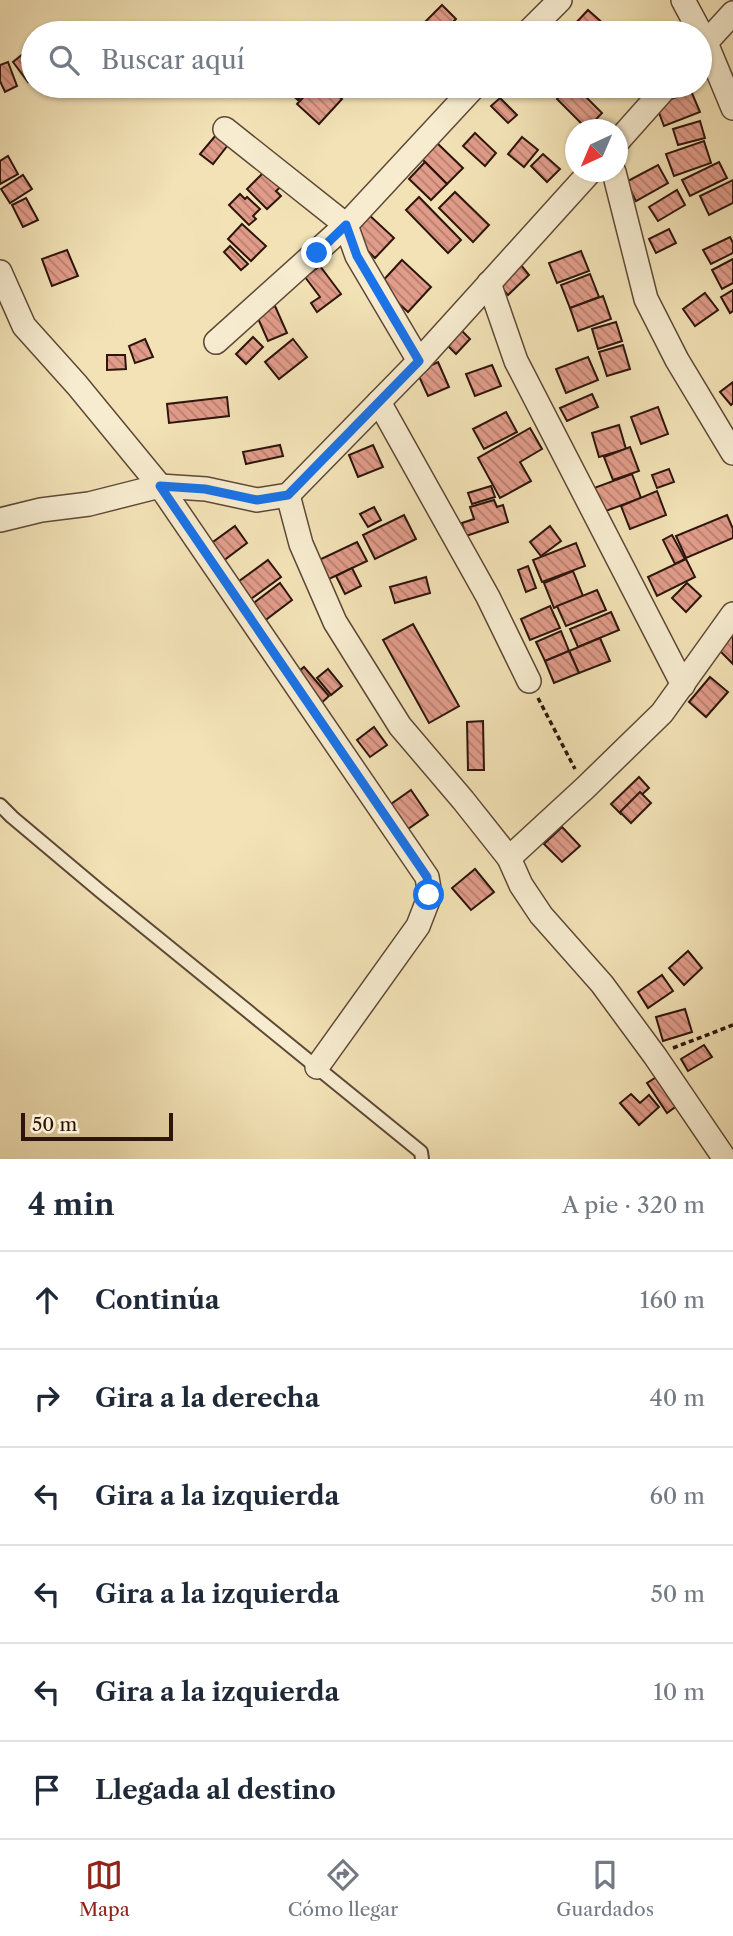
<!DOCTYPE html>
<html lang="es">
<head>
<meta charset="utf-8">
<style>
  body { margin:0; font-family:"Libre Caslon Text",serif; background:#f2f2f3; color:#1f2937 }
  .compass { position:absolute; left:565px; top:119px; width:63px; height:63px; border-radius:50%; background:#fff; box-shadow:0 2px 5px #0004; rotate:224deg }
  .scale { position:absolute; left:21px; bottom:18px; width:152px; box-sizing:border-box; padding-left:7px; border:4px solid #2d150c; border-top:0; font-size:19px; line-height:24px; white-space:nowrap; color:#2d150c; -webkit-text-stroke:5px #f7ecd0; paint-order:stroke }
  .stop { position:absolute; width:21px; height:21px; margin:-16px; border:5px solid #1a73e8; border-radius:50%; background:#fff }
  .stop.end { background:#1a73e8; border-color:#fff; box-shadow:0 2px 7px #0008 }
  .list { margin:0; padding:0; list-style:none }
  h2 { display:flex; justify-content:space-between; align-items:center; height:91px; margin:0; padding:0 28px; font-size:30px }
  h2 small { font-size:23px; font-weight:400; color:#747a83 }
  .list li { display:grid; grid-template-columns:46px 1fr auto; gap:21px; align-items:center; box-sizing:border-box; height:98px; padding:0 28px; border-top:2px solid #e0e1e3 }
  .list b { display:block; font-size:26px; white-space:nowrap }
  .list em { font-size:23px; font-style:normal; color:#747a83 }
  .icon { flex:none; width:38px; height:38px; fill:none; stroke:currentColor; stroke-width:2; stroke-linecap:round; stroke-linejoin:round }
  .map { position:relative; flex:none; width:733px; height:1159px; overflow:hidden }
  .search { position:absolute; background:#fff; box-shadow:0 2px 5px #0004; left:21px; right:21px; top:21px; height:77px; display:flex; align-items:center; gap:18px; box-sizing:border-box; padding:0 24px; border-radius:38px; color:#747a83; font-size:26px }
  .sheet { height:679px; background:#fff }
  nav { display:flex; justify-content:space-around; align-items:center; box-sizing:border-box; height:98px; border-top:2px solid #e0e1e3; background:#fff; font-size:19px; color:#747a83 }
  nav a { display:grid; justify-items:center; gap:4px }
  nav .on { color:#8f2418 }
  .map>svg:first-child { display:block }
  .building { fill:url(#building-back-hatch); stroke:#2d150c; stroke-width:2 }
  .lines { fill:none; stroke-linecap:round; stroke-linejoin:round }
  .service-casing { stroke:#5e4836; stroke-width:16 }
  .minor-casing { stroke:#5e4836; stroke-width:26 }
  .path { stroke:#2d150c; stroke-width:3.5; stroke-dasharray:5 3.5; stroke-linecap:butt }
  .service { stroke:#f7ecd0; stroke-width:12 }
  .minor { stroke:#f7ecd0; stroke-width:23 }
  .route { stroke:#1a73e8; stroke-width:9 }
</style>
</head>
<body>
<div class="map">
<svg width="733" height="1159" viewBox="0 0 733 1159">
  <defs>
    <pattern id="building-back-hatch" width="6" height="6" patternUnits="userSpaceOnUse" patternTransform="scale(1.75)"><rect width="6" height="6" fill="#e19c8a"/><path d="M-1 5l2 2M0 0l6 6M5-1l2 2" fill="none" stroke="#b77e6f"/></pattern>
  </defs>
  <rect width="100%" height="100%" fill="#f2e2b6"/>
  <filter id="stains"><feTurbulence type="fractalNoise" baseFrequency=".00286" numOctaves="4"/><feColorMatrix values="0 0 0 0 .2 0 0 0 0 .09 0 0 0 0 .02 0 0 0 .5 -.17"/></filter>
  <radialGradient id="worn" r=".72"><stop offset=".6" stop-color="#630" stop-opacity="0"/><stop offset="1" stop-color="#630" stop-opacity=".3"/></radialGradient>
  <!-- building -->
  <g class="building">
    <path d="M 442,5 L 456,19 L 442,33 L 428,33 L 421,26 Z"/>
    <path d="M 588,10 L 605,25 L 597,33 L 583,33 L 574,25 Z"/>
    <path d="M 23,54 L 33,66 L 33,78 L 28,82 L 13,62 Z"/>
    <path d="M 8,62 L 17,86 L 5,92 L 0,81 L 0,65 Z"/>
    <path d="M 295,86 L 311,86 L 298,100 L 289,92 Z"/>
    <path d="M 314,86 L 328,86 L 342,99 L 319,124 L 297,104 Z"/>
    <path d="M 571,86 L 575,86 L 602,113 L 587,129 L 557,99 Z"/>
    <path d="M 691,91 L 700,112 L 664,126 L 656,105 Z"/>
    <path d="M 500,98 L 517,115 L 508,123 L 491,106 Z"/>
    <path d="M 700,121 L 705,138 L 678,145 L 673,129 Z"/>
    <path d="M 475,133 L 496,153 L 485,166 L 463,146 Z"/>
    <path d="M 216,135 L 228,145 L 213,164 L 200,154 Z"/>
    <path d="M 522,137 L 538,150 L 524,167 L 508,154 Z"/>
    <path d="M 704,141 L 711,163 L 674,176 L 666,154 Z"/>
    <path d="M 436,142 L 463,168 L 447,184 L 420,157 Z"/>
    <path d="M 543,154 L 560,169 L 547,182 L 531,166 Z"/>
    <path d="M 8,156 L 18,174 L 0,184 L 0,161 Z"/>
    <path d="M 425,162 L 447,184 L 431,200 L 409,179 Z"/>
    <path d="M 719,162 L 727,178 L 690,196 L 682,180 Z"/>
    <path d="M 658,165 L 668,183 L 636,201 L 626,182 Z"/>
    <path d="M 265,171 L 285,183 L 276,191 L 281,196 L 267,209 L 247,189 Z"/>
    <path d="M 23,175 L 32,189 L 10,203 L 1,189 Z"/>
    <path d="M 733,180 L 733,203 L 709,215 L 700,196 Z"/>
    <path d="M 677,190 L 685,205 L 658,221 L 649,207 Z"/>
    <path d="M 455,192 L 489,225 L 473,242 L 439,208 Z"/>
    <path d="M 240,194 L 245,199 L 247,197 L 260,209 L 253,216 L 256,219 L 249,225 L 229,205 Z"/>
    <path d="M 419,197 L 461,240 L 448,253 L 406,210 Z"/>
    <path d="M 26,198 L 38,220 L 23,227 L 12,205 Z"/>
    <path d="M 368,214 L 394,238 L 375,258 L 349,233 Z"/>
    <path d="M 242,224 L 266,246 L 251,261 L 228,239 Z"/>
    <path d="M 669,229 L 676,243 L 656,253 L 649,239 Z"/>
    <path d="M 730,237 L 733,243 L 733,253 L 711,264 L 703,250 Z"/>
    <path d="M 230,246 L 248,264 L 241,270 L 224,252 Z"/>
    <path d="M 67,250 L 78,276 L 52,286 L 42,259 Z"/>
    <path d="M 581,251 L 589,271 L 557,283 L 549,263 Z"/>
    <path d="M 733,259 L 733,283 L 722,289 L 712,270 Z"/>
    <path d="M 402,260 L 431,287 L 408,312 L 379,285 Z"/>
    <path d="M 520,264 L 529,275 L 508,295 L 498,284 Z"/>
    <path d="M 320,266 L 341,294 L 317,312 L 311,303 L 320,297 L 305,277 Z"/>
    <path d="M 590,274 L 599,297 L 570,308 L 561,285 Z"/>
    <path d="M 733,290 L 733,311 L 730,313 L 721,297 Z"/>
    <path d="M 705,293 L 718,310 L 695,326 L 683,309 Z"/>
    <path d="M 603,296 L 611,319 L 578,331 L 570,308 Z"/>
    <path d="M 275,306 L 287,333 L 268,341 L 256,314 Z"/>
    <path d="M 616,322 L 622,341 L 598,349 L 592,329 Z"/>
    <path d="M 457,326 L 470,339 L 456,354 L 443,341 Z"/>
    <path d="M 253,337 L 263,347 L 246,364 L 236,354 Z"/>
    <path d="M 145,339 L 153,357 L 135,363 L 129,346 Z"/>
    <path d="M 293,339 L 307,357 L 279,379 L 265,362 Z"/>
    <path d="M 623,345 L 630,369 L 607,376 L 599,352 Z"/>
    <path d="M 107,355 L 125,355 L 126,369 L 107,370 Z"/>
    <path d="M 588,357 L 598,380 L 566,393 L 556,369 Z"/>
    <path d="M 438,362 L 449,387 L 428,396 L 417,372 Z"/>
    <path d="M 492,365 L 501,386 L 475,396 L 466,374 Z"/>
    <path d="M 733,382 L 733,403 L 731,405 L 720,392 Z"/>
    <path d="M 592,394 L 598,407 L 567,421 L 560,408 Z"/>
    <path d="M 227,397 L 229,416 L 169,423 L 167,404 Z"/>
    <path d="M 658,407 L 668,434 L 641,444 L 631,417 Z"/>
    <path d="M 506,412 L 517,432 L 484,449 L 473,429 Z"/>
    <path d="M 619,425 L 626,449 L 599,457 L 592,433 Z"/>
    <path d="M 530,428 L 542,449 L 520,462 L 531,481 L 500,498 L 478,458 Z"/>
    <path d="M 280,445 L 283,456 L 246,464 L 243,452 Z"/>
    <path d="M 373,445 L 383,467 L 358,477 L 349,455 Z"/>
    <path d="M 630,447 L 639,471 L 613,480 L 604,457 Z"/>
    <path d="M 669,469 L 674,482 L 657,488 L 652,475 Z"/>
    <path d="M 632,474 L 641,498 L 603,512 L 594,488 Z"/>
    <path d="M 491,486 L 495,497 L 472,504 L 468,493 Z"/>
    <path d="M 657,491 L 666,515 L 630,529 L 621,506 Z"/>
    <path d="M 494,500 L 497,507 L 503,505 L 508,522 L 466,536 L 462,523 L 474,519 L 470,507 Z"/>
    <path d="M 374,507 L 381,520 L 368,527 L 360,514 Z"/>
    <path d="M 404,515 L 416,539 L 375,559 L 363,535 Z"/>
    <path d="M 727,515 L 733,529 L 733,538 L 686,558 L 676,536 Z"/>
    <path d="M 235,526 L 247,543 L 219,564 L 206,547 Z"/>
    <path d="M 550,526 L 561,541 L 541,556 L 530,542 Z"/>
    <path d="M 672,535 L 685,559 L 675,564 L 663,540 Z"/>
    <path d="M 357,542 L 367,561 L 329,579 L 319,560 Z"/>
    <path d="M 576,543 L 585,566 L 542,582 L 533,560 Z"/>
    <path d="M 686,559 L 695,577 L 657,596 L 648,577 Z"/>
    <path d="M 268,560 L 281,577 L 244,604 L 231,587 Z"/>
    <path d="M 528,566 L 536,588 L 526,592 L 518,570 Z"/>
    <path d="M 352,568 L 361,586 L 345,594 L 336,576 Z"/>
    <path d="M 573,571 L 583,596 L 554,608 L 544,583 Z"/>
    <path d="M 426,577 L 430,593 L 395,603 L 390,587 Z"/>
    <path d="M 280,583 L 292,600 L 259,625 L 247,608 Z"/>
    <path d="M 687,583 L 701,596 L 686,612 L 672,598 Z"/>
    <path d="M 597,590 L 606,610 L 566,626 L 557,606 Z"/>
    <path d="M 550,606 L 560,628 L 530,640 L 521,619 Z"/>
    <path d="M 611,612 L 619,630 L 578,647 L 570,629 Z"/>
    <path d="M 413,624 L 459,706 L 429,723 L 383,640 Z"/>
    <path d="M 733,630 L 733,664 L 713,644 Z"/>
    <path d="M 561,631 L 569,651 L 545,661 L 536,642 Z"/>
    <path d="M 600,638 L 610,661 L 579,673 L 569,651 Z"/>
    <path d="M 569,651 L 579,673 L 554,683 L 545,661 Z"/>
    <path d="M 304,667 L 329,696 L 318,706 L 293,676 Z"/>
    <path d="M 328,669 L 342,686 L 331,695 L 317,678 Z"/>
    <path d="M 710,677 L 728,692 L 706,717 L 689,702 Z"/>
    <path d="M 483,721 L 484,770 L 468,770 L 467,722 Z"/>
    <path d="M 374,727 L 387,745 L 370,757 L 357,740 Z"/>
    <path d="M 639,777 L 649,788 L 621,814 L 611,804 Z"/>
    <path d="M 411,790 L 428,815 L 408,829 L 391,804 Z"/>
    <path d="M 640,792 L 651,803 L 631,823 L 620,812 Z"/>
    <path d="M 562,827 L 580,846 L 562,862 L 544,844 Z"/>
    <path d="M 475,869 L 494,892 L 471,910 L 452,888 Z"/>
    <path d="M 688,951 L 702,968 L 684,985 L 669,968 Z"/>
    <path d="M 662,975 L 673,991 L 648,1008 L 638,992 Z"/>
    <path d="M 685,1009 L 692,1032 L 663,1041 L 656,1017 Z"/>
    <path d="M 704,1045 L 712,1057 L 688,1071 L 681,1059 Z"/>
    <path d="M 658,1076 L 678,1105 L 667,1113 L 647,1083 Z"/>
    <path d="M 631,1094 L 640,1103 L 649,1095 L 659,1107 L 639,1125 L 620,1103 Z"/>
  </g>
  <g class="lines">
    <defs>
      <path id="service" d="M 0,805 L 12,817 L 100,891 L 421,1152 L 422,1159"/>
      <g id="minor">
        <path d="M 683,0 L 706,43 L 733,108"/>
        <path d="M 527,33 L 560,0"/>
        <path d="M 700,49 L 733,13"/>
        <path d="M 225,129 L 346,225 L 357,256 L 419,361"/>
        <path d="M 618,141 L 667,86"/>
        <path d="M 614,172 L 646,299 L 677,360 L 733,453"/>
        <path d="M 0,272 L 24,326 L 77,385 L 160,486 L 427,877 L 430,895 L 418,926 L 317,1067"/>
        <path d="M 489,283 L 516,361 L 683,685"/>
        <path d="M 216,342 L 346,225 L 475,86"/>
        <path d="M 379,402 L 488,597 L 529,681"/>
        <path d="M 288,495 L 301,544 L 335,622 L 400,726 L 463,800 L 509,858 L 521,885 L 541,915 L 602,984 L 655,1056 L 725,1159"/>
        <path d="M 0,520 L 41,510 L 89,504 L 160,486 L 206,489 L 257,500 L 288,495 L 419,361 L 590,172"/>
        <path d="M 509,858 L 585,788 L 662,713 L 733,614"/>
      </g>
    </defs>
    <!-- service casing -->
    <use href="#service" class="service-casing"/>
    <!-- minor casing -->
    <use href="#minor" class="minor-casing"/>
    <!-- path -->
    <g class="path">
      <path d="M 538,698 L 575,769"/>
      <path d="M 673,1048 L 733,1025"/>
    </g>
    <!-- service -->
    <use href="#service" class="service"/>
    <!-- minor -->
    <use href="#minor" class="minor"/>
  </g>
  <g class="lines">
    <!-- route -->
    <path class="route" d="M 317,253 L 346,225 L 357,256 L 419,361 L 288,495 L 257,500 L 205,489 L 160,486 L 427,877 L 429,895"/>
  </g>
  <rect width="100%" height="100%" filter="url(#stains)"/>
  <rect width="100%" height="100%" fill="url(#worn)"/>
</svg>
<svg class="compass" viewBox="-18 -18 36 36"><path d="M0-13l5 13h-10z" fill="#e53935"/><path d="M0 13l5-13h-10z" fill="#747a83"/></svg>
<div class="scale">50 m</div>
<div class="stop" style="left:429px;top:895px"></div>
<div class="stop end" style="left:317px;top:253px"></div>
<div class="search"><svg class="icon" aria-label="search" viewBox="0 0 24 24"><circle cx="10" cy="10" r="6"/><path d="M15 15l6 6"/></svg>Buscar aquí</div>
</div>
<section class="sheet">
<h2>4 min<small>A pie · 320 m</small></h2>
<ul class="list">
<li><svg class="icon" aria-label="ahead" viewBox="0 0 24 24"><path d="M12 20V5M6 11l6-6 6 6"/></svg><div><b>Continúa</b></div><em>160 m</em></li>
<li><svg class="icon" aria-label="right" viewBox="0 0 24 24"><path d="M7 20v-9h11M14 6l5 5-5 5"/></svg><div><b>Gira a la derecha</b></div><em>40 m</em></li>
<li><svg class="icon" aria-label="left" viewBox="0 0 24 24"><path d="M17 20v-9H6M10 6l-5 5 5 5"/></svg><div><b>Gira a la izquierda</b></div><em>60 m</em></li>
<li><svg class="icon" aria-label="left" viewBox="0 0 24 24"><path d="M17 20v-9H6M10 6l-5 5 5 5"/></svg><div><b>Gira a la izquierda</b></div><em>50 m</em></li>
<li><svg class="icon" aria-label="left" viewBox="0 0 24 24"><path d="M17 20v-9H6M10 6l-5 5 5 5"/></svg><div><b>Gira a la izquierda</b></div><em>10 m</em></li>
<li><svg class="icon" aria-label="arrive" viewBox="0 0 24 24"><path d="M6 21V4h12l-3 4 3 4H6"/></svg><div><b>Llegada al destino</b></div></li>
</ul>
</section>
<nav>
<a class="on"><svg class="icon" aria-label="map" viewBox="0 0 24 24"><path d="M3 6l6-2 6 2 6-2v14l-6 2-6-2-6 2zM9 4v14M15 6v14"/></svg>Mapa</a>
<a><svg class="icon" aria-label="directions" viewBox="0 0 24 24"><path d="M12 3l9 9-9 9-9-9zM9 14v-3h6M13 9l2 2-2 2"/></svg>Cómo llegar</a>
<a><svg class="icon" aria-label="saved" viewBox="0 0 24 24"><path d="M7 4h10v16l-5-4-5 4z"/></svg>Guardados</a>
</nav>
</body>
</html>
